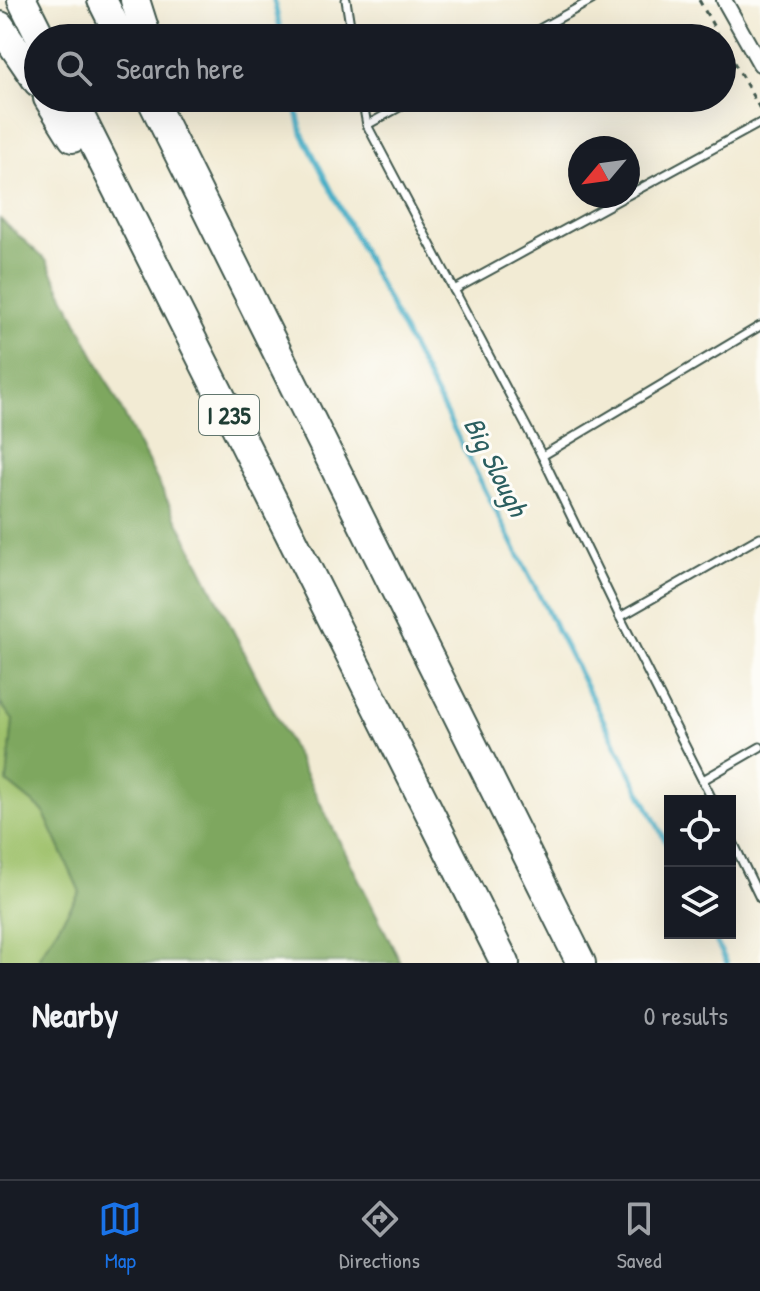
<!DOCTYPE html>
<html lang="en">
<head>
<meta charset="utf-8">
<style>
  body { margin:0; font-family:"Patrick Hand",sans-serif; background:#242831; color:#f1f3f6 }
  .controls { position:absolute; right:24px; bottom:24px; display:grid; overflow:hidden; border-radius:0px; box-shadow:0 8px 32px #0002 }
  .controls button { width:72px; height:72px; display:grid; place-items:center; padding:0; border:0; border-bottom:2px solid #363941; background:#171b24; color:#f1f3f6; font:40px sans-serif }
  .compass { position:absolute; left:568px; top:136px; width:72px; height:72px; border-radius:50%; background:#171b24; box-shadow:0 8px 32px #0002; rotate:241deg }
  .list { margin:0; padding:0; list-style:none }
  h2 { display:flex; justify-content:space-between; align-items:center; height:104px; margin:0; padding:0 32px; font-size:34px }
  h2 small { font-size:26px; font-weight:400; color:#9ea1a6 }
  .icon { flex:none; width:44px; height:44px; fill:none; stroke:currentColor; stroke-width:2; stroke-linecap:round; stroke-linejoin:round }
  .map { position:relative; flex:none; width:760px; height:963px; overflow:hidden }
  .search { position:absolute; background:#171b24; box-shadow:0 8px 32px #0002; left:24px; right:24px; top:24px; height:88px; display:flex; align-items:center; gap:20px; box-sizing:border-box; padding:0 28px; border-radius:44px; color:#9ea1a6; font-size:30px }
  .sheet { height:216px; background:#171b24 }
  nav { display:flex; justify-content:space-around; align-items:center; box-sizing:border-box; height:112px; border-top:2px solid #363941; background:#171b24; font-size:22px; color:#9ea1a6 }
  nav a { display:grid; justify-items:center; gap:4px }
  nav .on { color:#1a73e8 }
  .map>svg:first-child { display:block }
  .green { fill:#9ec16a; stroke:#5e7f4f; stroke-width:2 }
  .forest { fill:#7ea75e; stroke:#4e7249; stroke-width:2 }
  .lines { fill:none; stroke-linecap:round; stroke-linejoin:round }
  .stream { stroke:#47aec6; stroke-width:5 }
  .lane-casing { stroke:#3f574c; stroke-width:11 }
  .street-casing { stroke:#3f574c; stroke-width:18 }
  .highway-casing { stroke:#3f574c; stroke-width:32 }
  .path { stroke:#3f574c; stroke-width:3; stroke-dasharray:6 6; stroke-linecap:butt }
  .lane { stroke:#fff; stroke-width:7 }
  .street { stroke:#fff; stroke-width:14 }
  .highway { stroke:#fff; stroke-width:28 }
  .labels { text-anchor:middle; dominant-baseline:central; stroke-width:6; stroke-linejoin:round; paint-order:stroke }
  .shield { fill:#fdfcf7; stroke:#62766e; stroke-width:2 }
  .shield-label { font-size:24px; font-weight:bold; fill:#1f3d34 }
  .water-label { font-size:28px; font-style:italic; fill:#2b5f60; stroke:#fdfcf7 }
</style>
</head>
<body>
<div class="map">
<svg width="760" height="963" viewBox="0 0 760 963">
  <rect width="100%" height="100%" fill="#fdfcf7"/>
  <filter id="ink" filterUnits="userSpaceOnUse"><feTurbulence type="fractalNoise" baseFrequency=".0125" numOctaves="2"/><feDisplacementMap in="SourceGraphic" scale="16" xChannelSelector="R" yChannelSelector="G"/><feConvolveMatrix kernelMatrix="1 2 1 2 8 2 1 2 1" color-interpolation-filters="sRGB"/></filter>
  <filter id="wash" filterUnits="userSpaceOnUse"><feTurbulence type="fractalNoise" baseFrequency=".006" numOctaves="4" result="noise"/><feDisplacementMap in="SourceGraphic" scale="32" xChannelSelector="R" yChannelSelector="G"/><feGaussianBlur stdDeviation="1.8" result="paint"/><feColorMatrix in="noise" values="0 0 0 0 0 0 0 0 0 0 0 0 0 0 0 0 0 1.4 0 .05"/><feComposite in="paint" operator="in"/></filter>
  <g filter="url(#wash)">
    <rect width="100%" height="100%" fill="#f2ebd4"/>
    <!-- green -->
    <path class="green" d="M 0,703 L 13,720 L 7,782 L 43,811 L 80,892 L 39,957 L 41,963 L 0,963 Z"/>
    <!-- forest -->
    <path class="forest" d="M 0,219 L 46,260 L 401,963 L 41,963 L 39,958 L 80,892 L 43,811 L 7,782 L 13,720 L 0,703 Z"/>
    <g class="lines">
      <!-- stream -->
      <g class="stream">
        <path d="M 274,0 L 282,38"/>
        <path d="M 294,98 L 302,133 L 670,850"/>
        <path d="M 712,933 L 727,963"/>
      </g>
    </g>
  </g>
  <g filter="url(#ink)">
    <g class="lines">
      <defs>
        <g id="lane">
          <path d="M 346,0 L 352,38"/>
          <path d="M 523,38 L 592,0"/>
          <path d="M 362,98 L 367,125 L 542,456 L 620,617 L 760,537"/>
          <path d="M 367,125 L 416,98"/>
          <path d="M 628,195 L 760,123"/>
          <path d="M 454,290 L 626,196"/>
          <path d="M 542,456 L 760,326"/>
          <path d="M 620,617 L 713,801"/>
          <path d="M 703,780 L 760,747"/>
          <path d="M 730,836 L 760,898"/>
        </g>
        <path id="street" d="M 724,0 L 760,64"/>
        <g id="highway">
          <path d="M 22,0 L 41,38"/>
          <path d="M 102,0 L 121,38"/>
          <path d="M 135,0 L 147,38"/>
          <path d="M 0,26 L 38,82"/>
          <path d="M 48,98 L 73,138"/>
          <path d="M 71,98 L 505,963"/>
          <path d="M 151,98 L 581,963"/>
        </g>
      </defs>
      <!-- lane casing -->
      <use href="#lane" class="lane-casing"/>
      <!-- street casing -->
      <use href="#street" class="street-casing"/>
      <!-- highway casing -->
      <use href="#highway" class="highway-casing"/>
      <!-- path -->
      <g class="path">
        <path d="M 699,0 L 720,38"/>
        <path d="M 722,41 L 760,109"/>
      </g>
      <!-- lane -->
      <use href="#lane" class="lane"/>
      <!-- street -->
      <use href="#street" class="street"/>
      <!-- highway -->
      <use href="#highway" class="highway"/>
    </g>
  </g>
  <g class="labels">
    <!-- shield labels -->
    <rect class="shield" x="199" y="395" width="60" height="40" rx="6"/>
    <g class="shield-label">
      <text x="229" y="415">I 235</text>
    </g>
    <!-- water labels -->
    <g class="water-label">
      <text transform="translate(496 466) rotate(63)">Big Slough</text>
    </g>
  </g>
</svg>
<div class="controls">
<button><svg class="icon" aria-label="locate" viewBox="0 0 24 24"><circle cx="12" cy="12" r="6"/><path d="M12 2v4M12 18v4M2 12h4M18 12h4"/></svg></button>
<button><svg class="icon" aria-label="layers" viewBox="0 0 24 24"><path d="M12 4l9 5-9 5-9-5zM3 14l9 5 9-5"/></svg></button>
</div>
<svg class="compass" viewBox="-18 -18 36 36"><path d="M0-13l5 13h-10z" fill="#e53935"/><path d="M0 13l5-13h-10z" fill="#9ea1a6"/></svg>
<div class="search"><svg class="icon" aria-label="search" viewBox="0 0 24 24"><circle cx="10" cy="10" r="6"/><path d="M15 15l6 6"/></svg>Search here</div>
</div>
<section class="sheet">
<h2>Nearby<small>0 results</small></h2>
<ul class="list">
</ul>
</section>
<nav>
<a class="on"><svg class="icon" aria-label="map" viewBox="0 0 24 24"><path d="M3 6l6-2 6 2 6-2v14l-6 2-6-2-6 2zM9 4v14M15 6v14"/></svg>Map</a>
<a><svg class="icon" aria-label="directions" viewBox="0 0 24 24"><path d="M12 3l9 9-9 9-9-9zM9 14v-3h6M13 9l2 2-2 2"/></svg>Directions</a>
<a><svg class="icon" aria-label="saved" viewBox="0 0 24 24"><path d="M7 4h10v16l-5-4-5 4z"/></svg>Saved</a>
</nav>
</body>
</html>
